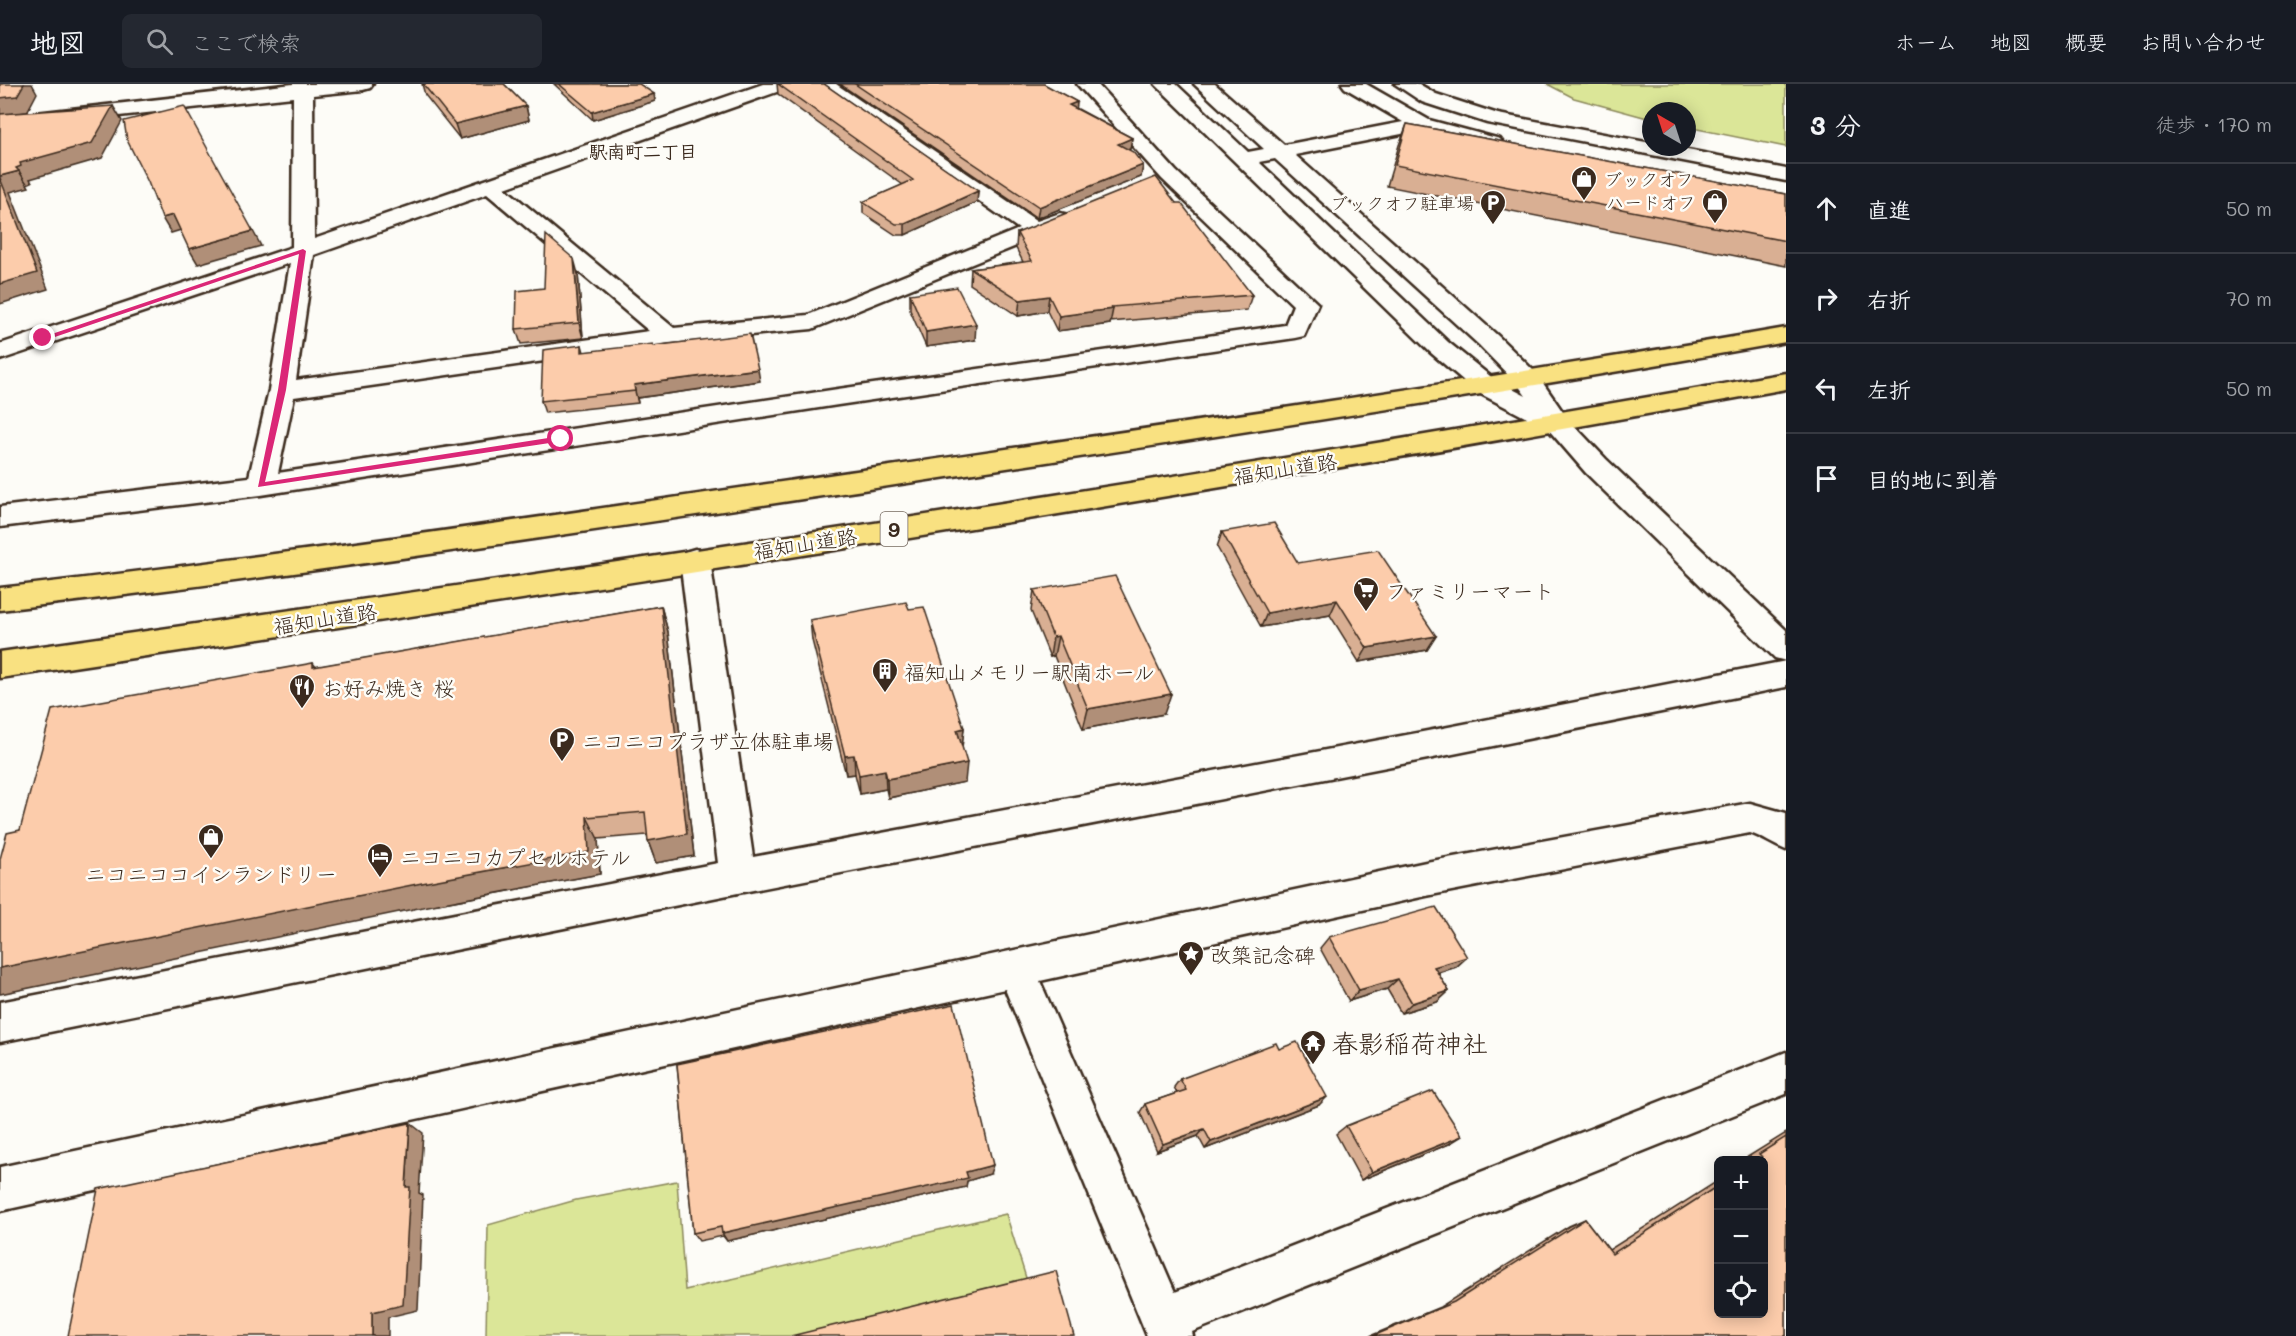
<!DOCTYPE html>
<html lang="ja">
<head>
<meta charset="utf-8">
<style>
  body { margin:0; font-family:Mali,"Klee One",sans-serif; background:#242831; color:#f1f3f6 }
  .controls { position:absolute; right:18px; bottom:18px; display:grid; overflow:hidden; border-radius:9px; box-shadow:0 3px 15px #0003 }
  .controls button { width:54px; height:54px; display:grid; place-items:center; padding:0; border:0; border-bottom:2px solid #363941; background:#171b24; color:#f1f3f6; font:30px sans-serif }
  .compass { position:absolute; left:1642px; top:18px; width:54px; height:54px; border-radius:50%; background:#171b24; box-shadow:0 3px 15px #0003; rotate:321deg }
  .stop { position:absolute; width:18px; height:18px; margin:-14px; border:4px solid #db2777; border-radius:50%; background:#fff }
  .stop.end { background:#db2777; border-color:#fff; box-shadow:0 2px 6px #0008 }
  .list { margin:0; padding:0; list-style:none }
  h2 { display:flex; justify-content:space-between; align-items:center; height:78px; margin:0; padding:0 24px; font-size:26px }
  h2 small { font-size:20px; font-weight:400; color:#9ea1a6 }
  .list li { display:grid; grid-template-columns:39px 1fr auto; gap:18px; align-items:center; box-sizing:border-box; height:90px; padding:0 24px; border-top:2px solid #363941 }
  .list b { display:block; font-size:22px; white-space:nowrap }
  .list em { font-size:20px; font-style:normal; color:#9ea1a6 }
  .icon { flex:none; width:33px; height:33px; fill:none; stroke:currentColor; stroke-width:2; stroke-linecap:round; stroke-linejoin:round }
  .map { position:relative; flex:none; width:1786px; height:1252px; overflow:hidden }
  header { display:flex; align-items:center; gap:36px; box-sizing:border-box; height:84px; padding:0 30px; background:#171b24; border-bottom:2px solid #363941 }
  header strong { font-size:28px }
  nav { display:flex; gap:33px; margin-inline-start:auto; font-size:21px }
  .search { width:420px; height:54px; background:#242831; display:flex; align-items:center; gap:15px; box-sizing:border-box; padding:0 21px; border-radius:9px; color:#9ea1a6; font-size:22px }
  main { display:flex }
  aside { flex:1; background:#171b24 }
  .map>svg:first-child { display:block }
  .green { fill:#dbe698; stroke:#8b885b; stroke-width:1.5 }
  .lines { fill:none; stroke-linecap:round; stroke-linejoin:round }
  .minor-casing { stroke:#3b2a1e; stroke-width:5 }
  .highway-casing { stroke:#3b2a1e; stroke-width:5 }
  .minor { fill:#fdfcf7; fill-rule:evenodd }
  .highway { fill:#f9e181; fill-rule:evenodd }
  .wall { fill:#d9af93; stroke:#3b2a1e; stroke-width:1.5 }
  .shaded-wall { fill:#b08f78; stroke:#3b2a1e; stroke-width:1.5 }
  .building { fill:#fcccab; stroke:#3b2a1e; stroke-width:1.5 }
  .route { fill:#db2777 }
  .labels { text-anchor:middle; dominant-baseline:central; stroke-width:5; stroke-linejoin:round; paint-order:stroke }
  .far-neighbourhood-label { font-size:18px; font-weight:bold; fill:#3b2a1e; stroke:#fdfcf7 }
  .far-poi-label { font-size:18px; fill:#3b2a1e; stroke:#fdfcf7; text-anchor:end }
  .shield { fill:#fdfcf7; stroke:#75695f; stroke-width:1.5 }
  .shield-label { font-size:20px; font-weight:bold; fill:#3b2a1e }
  .street-label { font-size:21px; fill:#3b2a1e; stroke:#fdfcf7 }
  .poi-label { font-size:21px; fill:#3b2a1e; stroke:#fdfcf7; text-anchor:start }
  .near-poi-label { font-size:26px; fill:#3b2a1e; stroke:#fdfcf7; text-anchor:start }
</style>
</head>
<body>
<header>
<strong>地図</strong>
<div class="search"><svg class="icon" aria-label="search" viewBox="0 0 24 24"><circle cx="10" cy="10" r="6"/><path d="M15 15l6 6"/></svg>ここで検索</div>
<nav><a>ホーム</a><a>地図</a><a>概要</a><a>お問い合わせ</a></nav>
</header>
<main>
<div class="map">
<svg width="1786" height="1252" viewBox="0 0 1786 1252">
  <rect width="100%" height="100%" fill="#fdfcf7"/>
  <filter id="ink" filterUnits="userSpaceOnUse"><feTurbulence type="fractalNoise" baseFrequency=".0167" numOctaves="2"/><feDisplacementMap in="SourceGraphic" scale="12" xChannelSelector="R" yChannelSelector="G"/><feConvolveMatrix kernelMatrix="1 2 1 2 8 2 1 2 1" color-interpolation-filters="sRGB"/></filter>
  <g filter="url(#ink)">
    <!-- green -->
    <g class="green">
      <path d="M 1547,0 L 1786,0 L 1786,63 L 1687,43 L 1687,27 L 1651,27 L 1651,35 L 1574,14 Z"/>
      <path d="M 677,1097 L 685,1206 L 1006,1130 L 1027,1197 L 802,1252 L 486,1252 L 488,1141 L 576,1116 Z"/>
    </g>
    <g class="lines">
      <defs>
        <g id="minor">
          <path d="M 293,0 L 373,0 L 370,4 L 363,6 L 313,11 L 314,155 L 763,0 L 791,0 L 788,4 L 505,104 L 674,244 L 808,231 L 1019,145 L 813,0 L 836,0 L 1037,137 L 1060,129 L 1068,131 L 1071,136 L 1068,141 L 812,245 L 669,259 L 294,313 L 278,389 L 838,305 L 1285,241 L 1293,221 L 1162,95 L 1077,0 L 1097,0 L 1176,87 L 1318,220 L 1304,252 L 1295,254 L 838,321 L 261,411 L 0,443 L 0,423 L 249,393 L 269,306 L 290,179 L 0,276 L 0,260 L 292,163 L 293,13 L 0,45 L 0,33 ZM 487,110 L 649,247 L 296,296 L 314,171 Z"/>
          <path d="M 1155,0 L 1176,0 L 1248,68 L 1264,65 L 1194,0 L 1215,0 L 1284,61 L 1403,38 L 1345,4 L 1342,0 L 1366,0 L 1429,36 L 1500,55 L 1503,59 L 1500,63 L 1493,65 L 1422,46 L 1295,71 L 1497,251 L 1536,289 L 1567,334 L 1606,375 L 1786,546 L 1786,577 L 1775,574 L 1586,389 L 1548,345 L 1477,308 L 1430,268 ZM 1275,75 L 1479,261 L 1518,301 L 1526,312 L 1495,296 L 1448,258 L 1259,78 Z"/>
          <path d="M 1395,0 L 1419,0 L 1436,10 L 1498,30 L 1651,59 L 1651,63 L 1672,63 L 1786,85 L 1786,97 L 1487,39 L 1422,18 Z"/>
          <path d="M 695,465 L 705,468 L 710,476 L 753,773 L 1433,646 L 1786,577 L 1786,603 L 1433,674 L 738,809 L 0,958 L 0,918 L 718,779 L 680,476 L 685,468 Z"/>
          <path d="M 1750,719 L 1786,729 L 1786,766 C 1773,761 1763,753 1750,749 L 1426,812 L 1040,897 L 1175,1208 L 1786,968 L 1786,1010 L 1192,1248 L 1193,1252 L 1147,1252 L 1005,905 L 0,1127 L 0,1083 L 1426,778 Z"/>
        </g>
        <g id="highway">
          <path d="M 1786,244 L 1786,258 C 1479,313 1171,359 863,406 C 576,449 289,493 0,526 L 0,504 C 289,471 576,428 863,386 C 1171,341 1479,297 1786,244 Z"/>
          <path d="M 1786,289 L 1786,305 C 1193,413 596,505 0,594 L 0,568 C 596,483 1193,394 1786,289 Z"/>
        </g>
      </defs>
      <!-- minor casing -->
      <use href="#minor" class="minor-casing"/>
      <!-- highway casing -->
      <use href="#highway" class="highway-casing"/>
      <!-- minor -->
      <use href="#minor" class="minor"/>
      <!-- highway -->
      <use href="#highway" class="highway"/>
    </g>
    <!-- wall -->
    <g class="wall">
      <path d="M 422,0 L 504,0 L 526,22 L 529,36 L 460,55 L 425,11 Z"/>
      <path d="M 554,0 L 639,0 L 654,10 L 655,17 L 593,36 Z"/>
      <path d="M 777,0 L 824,0 L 978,107 L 977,118 L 905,151 L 896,151 L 863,129 L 863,118 L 903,101 L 778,10 Z"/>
      <path d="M 840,0 L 1044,0 L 1077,18 L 1076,24 L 1132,54 L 1130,65 L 1128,66 L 1143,81 L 1141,93 L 1037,134 Z"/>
      <path d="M 1407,40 L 1786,110 L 1786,182 L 1387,102 L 1399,61 Z"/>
      <path d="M 1176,119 L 1252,211 L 1247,226 L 1110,238 L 1110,240 L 1057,247 L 1047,227 L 1018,232 L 970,200 L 971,185 L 1023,178 L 1016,164 L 1017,149 Z"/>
      <path d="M 578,190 L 583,254 L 521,260 L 516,245 L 544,204 Z"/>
      <path d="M 910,210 L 975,256 L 926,263 L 910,226 Z"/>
      <path d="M 582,261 L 584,268 L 653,262 L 760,297 L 637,314 L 638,319 L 545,329 L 541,317 Z"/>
      <path d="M 1222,448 L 1298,479 L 1436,552 L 1427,566 L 1359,578 L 1330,531 L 1261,543 L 1217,463 Z"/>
      <path d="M 1034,506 L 1164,630 L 1083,645 L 1054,572 L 1050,573 L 1031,527 Z"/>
      <path d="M 661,522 L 668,548 L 694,772 L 656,779 L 648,757 L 647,751 L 598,755 L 600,790 L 438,820 L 20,746 L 313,579 L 316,583 Z"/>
      <path d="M 909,525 L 964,644 L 962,663 L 965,698 L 888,714 L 886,705 L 860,710 L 855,690 L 846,691 L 812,556 L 810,536 Z"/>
      <path d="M 1329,853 L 1467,873 L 1456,883 L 1438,889 L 1449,907 L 1437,918 L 1401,929 L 1387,905 L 1349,917 L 1320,864 Z"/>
      <path d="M 1279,965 L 1319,1021 L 1205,1065 L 1198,1052 L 1157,1067 L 1140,1028 L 1145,1020 L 1177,1009 L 1174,1003 L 1180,995 Z"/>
      <path d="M 677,980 L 990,1090 L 967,1097 L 966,1103 L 727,1157 L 723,1152 L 699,1157 L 693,1149 Z"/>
      <path d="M 1346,1042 L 1449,1060 L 1361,1096 L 1336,1050 Z"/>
      <path d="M 1786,1049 L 1786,1252 L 1370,1252 L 1440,1223 L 1569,1142 L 1585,1135 L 1609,1166 L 1719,1096 L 1719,1230 L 1764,1077 L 1741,1077 Z"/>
    </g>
    <!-- shaded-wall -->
    <g class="shaded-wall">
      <path d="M 24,0 L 32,0 L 37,9 L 27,28 L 0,31 L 0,14 Z"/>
      <path d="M 654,10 L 655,17 L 593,36 L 592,28 Z"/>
      <path d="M 1077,18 L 1076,29 L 1069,21 Z"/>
      <path d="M 113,22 L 122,37 L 102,74 L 30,95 L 32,98 L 27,100 L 16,84 L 20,79 Z"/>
      <path d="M 526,22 L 529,36 L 460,55 L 455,40 Z"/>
      <path d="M 1132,54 L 1130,65 L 1116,71 L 1118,60 Z"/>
      <path d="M 1143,81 L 1141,93 L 1037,134 L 1039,123 Z"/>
      <path d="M 19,87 L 29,103 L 10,108 L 48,205 L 0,220 L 0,92 Z"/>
      <path d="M 978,107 L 977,118 L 905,151 L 905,140 Z"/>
      <path d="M 173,131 L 181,146 L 171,149 L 162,134 Z"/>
      <path d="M 253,147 L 261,162 L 198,180 L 189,165 Z"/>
      <path d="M 574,175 L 578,190 L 583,254 L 579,239 Z"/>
      <path d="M 1049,212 L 1047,227 L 1018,232 L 1020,216 Z"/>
      <path d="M 1113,225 L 1110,240 L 1057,247 L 1059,232 Z"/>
      <path d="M 976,240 L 975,256 L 926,263 L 926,248 Z"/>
      <path d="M 758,285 L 760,297 L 637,314 L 638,319 L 635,307 L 634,301 Z"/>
      <path d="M 1337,516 L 1330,531 L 1261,543 L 1267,529 Z"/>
      <path d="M 661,522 L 668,548 L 694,772 L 656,779 L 648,757 Z"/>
      <path d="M 1058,552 L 1054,572 L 1050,573 L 1053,553 Z"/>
      <path d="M 1436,552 L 1427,566 L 1359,578 L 1367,564 Z"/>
      <path d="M 1171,610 L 1164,630 L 1083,645 L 1088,625 Z"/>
      <path d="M 964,644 L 962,664 L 957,646 Z"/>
      <path d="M 854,671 L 855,690 L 846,691 L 845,672 Z"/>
      <path d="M 967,679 L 965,698 L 888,714 L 887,695 Z"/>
      <path d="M 885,686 L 886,705 L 860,710 L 859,691 Z"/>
      <path d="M 587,733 L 598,755 L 600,790 L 438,820 L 0,910 L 0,884 Z"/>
      <path d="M 1467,873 L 1456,883 L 1423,893 L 1434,883 Z"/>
      <path d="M 1398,895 L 1387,905 L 1349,917 L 1359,906 Z"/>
      <path d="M 1449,907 L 1437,918 L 1401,929 L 1412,919 Z"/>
      <path d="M 1327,1013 L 1319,1021 L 1205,1065 L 1211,1058 Z"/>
      <path d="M 410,1039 L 423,1049 L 419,1109 L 423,1111 L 418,1226 L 388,1233 L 388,1252 L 372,1252 L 372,1228 L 406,1103 Z"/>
      <path d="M 1204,1045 L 1198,1052 L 1157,1067 L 1163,1060 Z"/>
      <path d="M 1462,1052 L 1449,1060 L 1361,1096 L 1372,1088 Z"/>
      <path d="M 993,1081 L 990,1090 L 967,1097 L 966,1103 L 727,1157 L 722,1149 Z"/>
    </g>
    <!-- building -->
    <g class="building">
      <path d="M 0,0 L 24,0 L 17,12 L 0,14 Z"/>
      <path d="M 423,0 L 504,0 L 526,22 L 455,40 Z"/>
      <path d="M 559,0 L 639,0 L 654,10 L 592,28 Z"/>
      <path d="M 778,0 L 824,0 L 978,107 L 905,140 L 896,140 L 863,118 L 913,96 Z"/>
      <path d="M 855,0 L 1044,0 L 1077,18 L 1069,21 L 1132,54 L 1118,60 L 1133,68 L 1143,81 L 1039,123 Z"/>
      <path d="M 113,22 L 92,59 L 20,79 L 21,82 L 16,84 L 19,87 L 0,92 L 0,30 Z"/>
      <path d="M 184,22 L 253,147 L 189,165 L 173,131 L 162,134 L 148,98 L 127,56 L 124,37 Z"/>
      <path d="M 1407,40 L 1786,110 L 1786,157 L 1395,81 Z"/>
      <path d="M 1156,93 L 1176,119 L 1181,119 L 1252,211 L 1111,223 L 1113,225 L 1059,232 L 1049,212 L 1020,216 L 971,185 L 1032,177 L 1017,149 Z"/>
      <path d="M 0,94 L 37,189 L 0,200 Z"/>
      <path d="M 546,151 L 574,175 L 579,239 L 516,245 L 517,207 L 544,204 Z"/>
      <path d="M 957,203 L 976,240 L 926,248 L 910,210 Z"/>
      <path d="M 750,250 L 758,285 L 634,301 L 635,307 L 541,317 L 543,266 L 582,261 L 582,268 L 653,260 L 653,262 Z"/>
      <path d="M 1274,439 L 1298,479 L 1378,466 L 1436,552 L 1367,564 L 1337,516 L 1267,529 L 1222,448 Z"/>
      <path d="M 1115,492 L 1171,610 L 1088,625 L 1058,552 L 1053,553 L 1034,506 Z"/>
      <path d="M 906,518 L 909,525 L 924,523 L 964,644 L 957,646 L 967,679 L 887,695 L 885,686 L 859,691 L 854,671 L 845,672 L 810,536 Z"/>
      <path d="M 661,522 L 687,750 L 648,757 L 645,728 L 587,733 L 589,768 L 422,799 L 0,884 L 0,775 L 7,749 L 20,746 L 52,626 L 313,579 L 313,583 Z"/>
      <path d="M 1436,823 L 1467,873 L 1434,883 L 1449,907 L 1412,919 L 1398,895 L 1359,906 L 1329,853 Z"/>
      <path d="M 954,920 L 993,1081 L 966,1088 L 968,1094 L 722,1149 L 721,1143 L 693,1149 L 677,980 Z"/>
      <path d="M 1297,958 L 1327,1013 L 1211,1058 L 1204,1045 L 1163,1060 L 1145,1020 L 1186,1006 L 1180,995 L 1276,959 L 1279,965 Z"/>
      <path d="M 1433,1007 L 1462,1052 L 1372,1088 L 1346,1042 Z"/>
      <path d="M 410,1039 L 406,1103 L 410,1103 L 403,1221 L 372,1228 L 372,1252 L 68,1252 L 98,1105 Z"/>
      <path d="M 1786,1053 L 1786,1252 L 1373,1252 L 1454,1218 L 1585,1135 L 1612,1170 L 1719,1101 L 1719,1230 L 1764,1230 L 1764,1077 L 1757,1077 L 1762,1073 L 1759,1070 Z"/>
      <path d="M 1056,1187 L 1074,1252 L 791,1252 Z"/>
    </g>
  </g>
  <!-- route -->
  <path class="route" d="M 303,165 L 306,167 L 286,306 L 265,398 L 561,352 L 563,353 L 563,357 L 258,403 L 278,306 L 299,170 L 46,256 L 40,254 Z"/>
  <!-- icons -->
  <defs>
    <symbol id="shop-pin" viewBox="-11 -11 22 30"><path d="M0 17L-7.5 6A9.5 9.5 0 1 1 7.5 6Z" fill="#3b2a1e" stroke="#fdfcf7"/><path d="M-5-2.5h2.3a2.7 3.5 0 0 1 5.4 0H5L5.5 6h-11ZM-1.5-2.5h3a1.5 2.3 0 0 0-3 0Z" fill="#fff"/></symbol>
    <symbol id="parking-pin" viewBox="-11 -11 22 30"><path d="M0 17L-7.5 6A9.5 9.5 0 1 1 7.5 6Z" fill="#3b2a1e" stroke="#fdfcf7"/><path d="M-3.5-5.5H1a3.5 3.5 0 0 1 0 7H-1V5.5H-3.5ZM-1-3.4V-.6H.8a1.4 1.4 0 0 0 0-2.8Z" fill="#fff"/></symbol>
    <symbol id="supermarket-pin" viewBox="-11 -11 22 30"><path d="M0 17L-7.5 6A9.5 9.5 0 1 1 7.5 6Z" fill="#3b2a1e" stroke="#fdfcf7"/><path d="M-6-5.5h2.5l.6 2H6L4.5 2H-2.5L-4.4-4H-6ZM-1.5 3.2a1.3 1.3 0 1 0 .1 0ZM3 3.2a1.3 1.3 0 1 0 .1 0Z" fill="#fff"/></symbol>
    <symbol id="building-pin" viewBox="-11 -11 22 30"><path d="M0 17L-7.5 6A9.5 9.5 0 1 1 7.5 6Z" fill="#3b2a1e" stroke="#fdfcf7"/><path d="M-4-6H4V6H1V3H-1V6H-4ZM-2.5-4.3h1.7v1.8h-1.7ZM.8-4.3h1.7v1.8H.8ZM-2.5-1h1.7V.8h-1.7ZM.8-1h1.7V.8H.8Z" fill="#fff"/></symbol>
    <symbol id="restaurant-pin" viewBox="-11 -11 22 30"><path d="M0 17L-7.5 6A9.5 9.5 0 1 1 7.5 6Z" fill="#3b2a1e" stroke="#fdfcf7"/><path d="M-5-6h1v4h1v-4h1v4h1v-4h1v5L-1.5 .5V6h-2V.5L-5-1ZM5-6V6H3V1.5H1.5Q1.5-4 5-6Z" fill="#fff"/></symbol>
    <symbol id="hotel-pin" viewBox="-11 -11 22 30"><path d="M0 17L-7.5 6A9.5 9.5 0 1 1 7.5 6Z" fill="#3b2a1e" stroke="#fdfcf7"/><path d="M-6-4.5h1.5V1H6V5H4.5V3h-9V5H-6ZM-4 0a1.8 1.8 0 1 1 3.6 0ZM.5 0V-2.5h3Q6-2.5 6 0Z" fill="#fff"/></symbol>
    <symbol id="sight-pin" viewBox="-11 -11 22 30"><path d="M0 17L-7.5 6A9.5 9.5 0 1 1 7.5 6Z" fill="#3b2a1e" stroke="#fdfcf7"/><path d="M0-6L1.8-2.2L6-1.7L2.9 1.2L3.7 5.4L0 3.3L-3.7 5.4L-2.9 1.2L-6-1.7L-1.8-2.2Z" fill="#fff"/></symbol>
    <symbol id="temple-pin" viewBox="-11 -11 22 30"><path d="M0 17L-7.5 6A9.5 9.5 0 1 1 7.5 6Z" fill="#3b2a1e" stroke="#fdfcf7"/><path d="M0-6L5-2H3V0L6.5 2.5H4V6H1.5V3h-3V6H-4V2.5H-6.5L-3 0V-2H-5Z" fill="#fff"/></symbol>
  </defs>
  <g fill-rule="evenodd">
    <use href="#shop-pin" x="1569" y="80" width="30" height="40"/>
    <use href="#shop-pin" x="1700" y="103" width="30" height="40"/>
    <use href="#parking-pin" x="1478" y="104" width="30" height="40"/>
    <use href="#supermarket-pin" x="1351" y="491" width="30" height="40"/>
    <use href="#building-pin" x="870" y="572" width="30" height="40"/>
    <use href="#restaurant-pin" x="287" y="588" width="30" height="40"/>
    <use href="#parking-pin" x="547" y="641" width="30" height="40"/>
    <use href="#shop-pin" x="196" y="738" width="30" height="40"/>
    <use href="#hotel-pin" x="365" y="757" width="30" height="40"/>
    <use href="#sight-pin" x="1176" y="855" width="30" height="40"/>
    <use href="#temple-pin" x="1298" y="944" width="30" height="40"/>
  </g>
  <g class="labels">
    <!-- far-neighbourhood labels -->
    <g class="far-neighbourhood-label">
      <text x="643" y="67">駅南町二丁目</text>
    </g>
    <!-- far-poi labels -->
    <g class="far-poi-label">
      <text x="1604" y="95" text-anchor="start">ブックオフ</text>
      <text x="1696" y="118">ハードオフ</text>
      <text x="1474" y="119">ブックオフ駐車場</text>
    </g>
    <!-- shield labels -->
    <rect class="shield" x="880.5" y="428" width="27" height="34" rx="4.5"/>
    <g class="shield-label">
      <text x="894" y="445">9</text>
    </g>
    <!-- street labels -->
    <g class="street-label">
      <text transform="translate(1285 384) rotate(-9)">福知山道路</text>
      <text transform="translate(805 459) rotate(-9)">福知山道路</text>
      <text transform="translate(325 534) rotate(-9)">福知山道路</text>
    </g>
    <!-- poi labels -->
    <g class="poi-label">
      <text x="1386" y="506">ファミリーマート</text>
      <text x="904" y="587">福知山メモリー駅南ホール</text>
      <text x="322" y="603">お好み焼き 桜</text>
      <text x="582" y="656">ニコニコプラザ立体駐車場</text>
      <text x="400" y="772">ニコニコカプセルホテル</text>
      <text x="211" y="789" text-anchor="middle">ニコニココインランドリー</text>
      <text x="1210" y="870">改築記念碑</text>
    </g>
    <!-- near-poi labels -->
    <g class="near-poi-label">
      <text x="1332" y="959">春影稲荷神社</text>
    </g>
  </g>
</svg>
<div class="controls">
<button>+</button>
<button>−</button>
<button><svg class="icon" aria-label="locate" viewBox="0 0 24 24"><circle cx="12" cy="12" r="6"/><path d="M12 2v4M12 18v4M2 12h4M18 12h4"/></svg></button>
</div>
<svg class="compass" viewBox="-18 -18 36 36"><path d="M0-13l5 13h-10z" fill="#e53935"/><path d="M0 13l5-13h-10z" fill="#9ea1a6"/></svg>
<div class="stop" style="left:561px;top:355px"></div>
<div class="stop end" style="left:43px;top:254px"></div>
</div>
<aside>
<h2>3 分<small>徒歩 · 170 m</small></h2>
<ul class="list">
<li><svg class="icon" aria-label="ahead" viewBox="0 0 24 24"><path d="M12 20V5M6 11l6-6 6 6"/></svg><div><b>直進</b></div><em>50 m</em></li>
<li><svg class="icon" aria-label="right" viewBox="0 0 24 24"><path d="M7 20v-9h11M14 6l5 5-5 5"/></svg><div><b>右折</b></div><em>70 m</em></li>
<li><svg class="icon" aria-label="left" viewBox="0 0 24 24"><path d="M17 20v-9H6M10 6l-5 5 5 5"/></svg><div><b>左折</b></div><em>50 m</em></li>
<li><svg class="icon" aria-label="arrive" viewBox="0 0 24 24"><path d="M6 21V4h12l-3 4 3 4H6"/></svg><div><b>目的地に到着</b></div></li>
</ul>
</aside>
</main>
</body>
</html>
